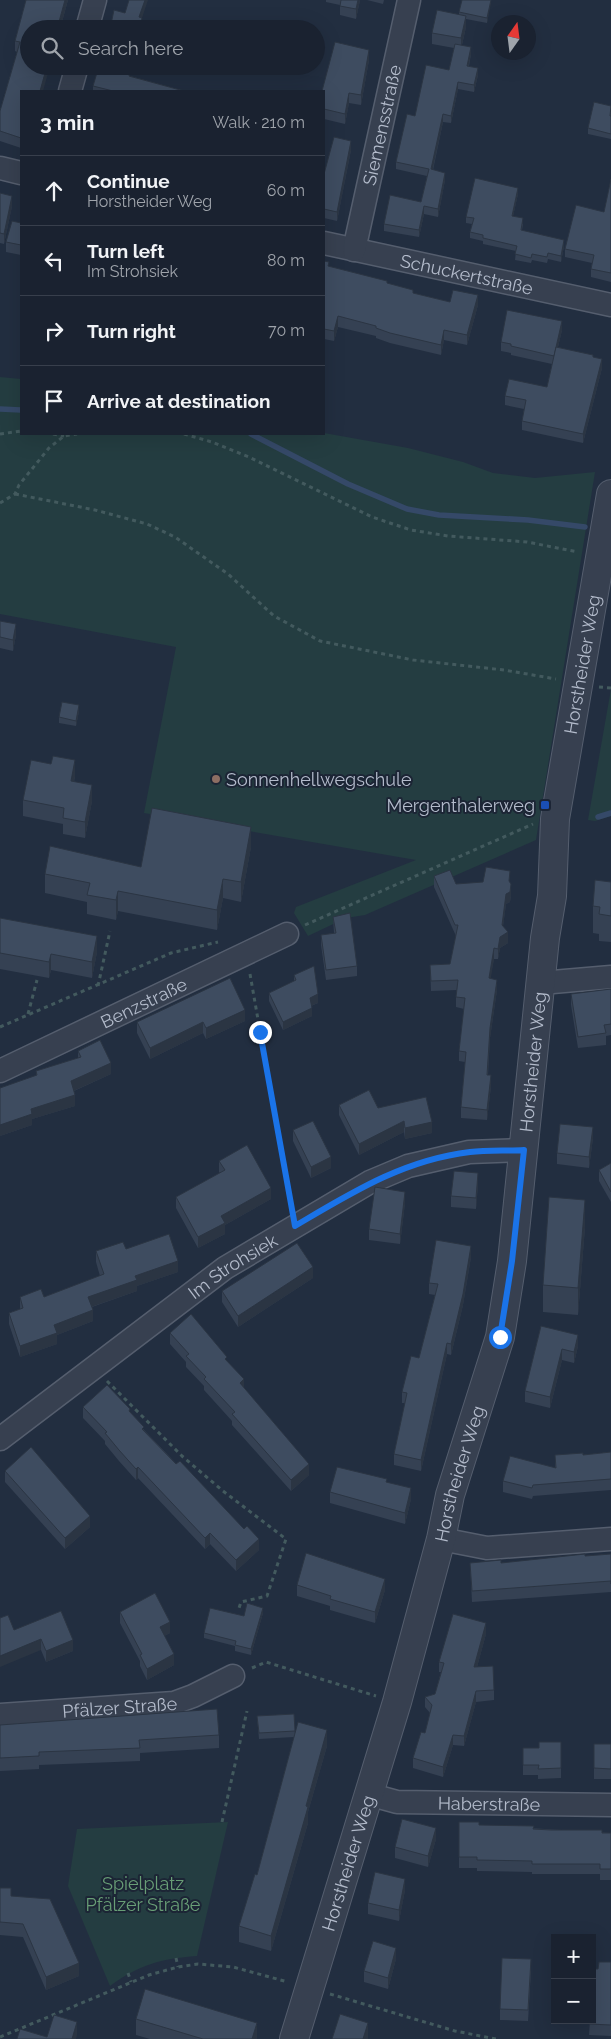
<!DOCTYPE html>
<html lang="en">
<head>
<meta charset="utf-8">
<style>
  body { margin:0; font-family:Raleway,sans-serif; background:#272f3c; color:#f1f3f6 }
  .controls { position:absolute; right:15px; bottom:15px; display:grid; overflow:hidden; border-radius:0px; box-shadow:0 5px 20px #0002 }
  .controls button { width:45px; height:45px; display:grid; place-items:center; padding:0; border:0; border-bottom:1px solid #383f4c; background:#1a2230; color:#f1f3f6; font:25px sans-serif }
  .compass { position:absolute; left:491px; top:15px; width:45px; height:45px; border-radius:50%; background:#1a2230; box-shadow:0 5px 20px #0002; rotate:14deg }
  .stop { position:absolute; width:15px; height:15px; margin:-11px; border:4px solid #1a73e8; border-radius:50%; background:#fff }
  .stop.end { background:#1a73e8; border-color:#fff; box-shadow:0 1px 5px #0008 }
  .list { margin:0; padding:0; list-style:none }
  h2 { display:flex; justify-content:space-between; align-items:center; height:65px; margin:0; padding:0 20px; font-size:21px }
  h2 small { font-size:16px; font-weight:400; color:#9fa4ab }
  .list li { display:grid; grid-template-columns:32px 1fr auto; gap:15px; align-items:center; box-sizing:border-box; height:70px; padding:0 20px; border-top:1px solid #383f4c }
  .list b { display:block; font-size:19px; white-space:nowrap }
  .list p { margin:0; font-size:16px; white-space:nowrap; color:#9fa4ab }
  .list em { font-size:16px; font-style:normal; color:#9fa4ab }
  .icon { flex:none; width:28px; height:28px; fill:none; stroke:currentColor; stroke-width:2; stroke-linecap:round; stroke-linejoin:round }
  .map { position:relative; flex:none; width:611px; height:2039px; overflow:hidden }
  .search { position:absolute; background:#1a2230; box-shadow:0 5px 20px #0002; left:20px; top:20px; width:305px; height:55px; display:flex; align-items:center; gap:12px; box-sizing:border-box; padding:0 18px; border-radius:28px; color:#9fa4ab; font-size:19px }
  .panel { position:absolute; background:#1a2230; box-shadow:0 5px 20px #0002; left:20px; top:90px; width:305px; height:345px; border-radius:0px }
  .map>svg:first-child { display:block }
  .green { fill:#243d41 }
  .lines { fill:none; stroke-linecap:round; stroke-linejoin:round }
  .stream { stroke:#354968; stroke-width:5.5 }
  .minor-casing { stroke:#555e6e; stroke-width:25 }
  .tertiary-casing { stroke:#555e6e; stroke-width:30 }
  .path { stroke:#435a5e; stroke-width:3; stroke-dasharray:4 4; stroke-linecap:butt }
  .minor { stroke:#374050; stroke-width:22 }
  .tertiary { stroke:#374050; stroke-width:28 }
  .wall { fill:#354153 }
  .shaded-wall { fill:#2b3543 }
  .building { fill:#3e4c60; stroke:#2b3543 }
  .route { stroke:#1a73e8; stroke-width:6 }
  .education-dot { fill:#8d6e63; stroke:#1c2535; stroke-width:2 }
  .transit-dot { fill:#1a4fb4; stroke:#1c2535; stroke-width:2 }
  .labels { text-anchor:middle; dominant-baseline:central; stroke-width:4; stroke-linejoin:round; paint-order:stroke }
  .street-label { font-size:18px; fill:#b3bbcb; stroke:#1c2535 }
  .poi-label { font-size:18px; fill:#b3bbcb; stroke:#1c2535; text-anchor:start }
  .park-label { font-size:18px; fill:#689e76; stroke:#1c2535 }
</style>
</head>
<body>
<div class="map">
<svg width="611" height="2039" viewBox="0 0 611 2039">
  <rect width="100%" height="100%" fill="#222e40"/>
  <!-- green -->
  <g class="green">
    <path d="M 0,377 L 21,379 L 21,434 L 324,433 L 408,448 L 463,462 L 493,473 L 535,478 L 595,472 L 536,840 L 365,915 L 346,918 L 308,936 L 294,913 L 296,907 L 416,860 L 144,813 L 176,647 L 0,614 Z"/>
    <path d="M 611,689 L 611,816 L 595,821 L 588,820 Z"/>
    <path d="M 228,1822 L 197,1956 C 161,1959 140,1964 110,1986 L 68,1886 L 77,1829 Z"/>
  </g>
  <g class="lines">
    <!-- stream -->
    <g class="stream">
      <path d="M 0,409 L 21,410"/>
      <path d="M 251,434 L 348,484 L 407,509 L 439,515 L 528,520 L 585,527"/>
      <path d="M 598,817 L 611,813"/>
    </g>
    <defs>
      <g id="minor">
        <path d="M 87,29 L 95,0"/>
        <path d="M 70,91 L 77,66"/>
        <path d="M 0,168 L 21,173"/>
        <path id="s1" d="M 324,243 L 611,305"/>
        <path id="s2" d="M 354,250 L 409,0"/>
        <path d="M 541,983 L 611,977"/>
        <path id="s3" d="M 0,1071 L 287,934"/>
        <path id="s4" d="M 0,1439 L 225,1268 L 370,1182 L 408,1166 L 469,1152 L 524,1150"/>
        <path d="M 441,1539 L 487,1548 L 611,1539"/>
        <path id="s5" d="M 0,1715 L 174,1703 L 193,1696 L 233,1676"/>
        <path id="s6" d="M 368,1794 L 397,1802 L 611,1805"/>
      </g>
      <g id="tertiary">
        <path id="s7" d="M 294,2039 L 397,1702 L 441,1539 L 450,1495 L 500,1337 L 512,1261 L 545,938 L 552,896 L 555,819 L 611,494"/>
      </g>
    </defs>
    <!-- minor casing -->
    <use href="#minor" class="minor-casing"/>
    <!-- tertiary casing -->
    <use href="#tertiary" class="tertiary-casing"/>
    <!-- path -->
    <g class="path">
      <path d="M 0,434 L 21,431"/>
      <path d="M 53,434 L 64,436"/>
      <path d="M 184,434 L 212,442 L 249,457 L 372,517 L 411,530 L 448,536 L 527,542 L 578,552"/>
      <path d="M 15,494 L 95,510 L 147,524 L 175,537 L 228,574 L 274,616 L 320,641 L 413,660 L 504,670 L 556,679"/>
      <path d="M 0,503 L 15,494 L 19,485 L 49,448 L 64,436 L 77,434"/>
      <path d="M 599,687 L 611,688"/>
      <path d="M 305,925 L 533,824"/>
      <path d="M 250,974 L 291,1207"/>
      <path d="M 98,986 L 110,931"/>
      <path d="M 28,1014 L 37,980"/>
      <path d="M 0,1027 L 171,953 L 218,942"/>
      <path d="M 107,1381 L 182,1456 L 223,1491 L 286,1539 L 267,1596 L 241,1602 L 239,1608"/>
      <path d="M 252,1668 L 266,1662 L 376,1696"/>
      <path d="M 222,1822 L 247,1711"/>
      <path d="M 176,1958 L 178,1967"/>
      <path d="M 128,1973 L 131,1982"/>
      <path d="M 330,1994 L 455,2031 L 496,2039"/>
      <path d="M 0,2037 L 149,1975 L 178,1967 L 198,1964 L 233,1967 L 288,1982"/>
    </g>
    <!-- minor -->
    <use href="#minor" class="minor"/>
    <!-- tertiary -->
    <use href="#tertiary" class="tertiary"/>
  </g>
  <!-- wall -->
  <g class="wall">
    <path d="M 26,0 L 68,0 L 60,29 L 29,29 L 21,91 L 21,148 L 0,141 L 0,111 L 17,52 L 15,51 L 15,41 Z"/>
    <path d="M 326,0 L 360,0 L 356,19 L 340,15 L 340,5 L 326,2 Z"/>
    <path d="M 367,0 L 384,0 L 383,4 Z"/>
    <path d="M 491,0 L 487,23 L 466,19 L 466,27 L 462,45 L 471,54 L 469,66 L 478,75 L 474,92 L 458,89 L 451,123 L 443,122 L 433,170 L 445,180 L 438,217 L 424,214 L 419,237 L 384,231 L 384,224 L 421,202 L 427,176 L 396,169 L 396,162 L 415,116 L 449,70 L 454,48 L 432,44 L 432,33 L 459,14 L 459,12 Z"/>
    <path d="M 369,60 L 361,105 L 349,103 L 345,124 L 324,119 L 324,91 Z"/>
    <path d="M 99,66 L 120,66 L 119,69 L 130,76 L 184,91 L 93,91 L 93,86 Z"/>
    <path d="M 611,106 L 611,139 L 588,134 L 588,128 Z"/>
    <path d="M 351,150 L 337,221 L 324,218 L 324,174 Z"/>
    <path d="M 611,179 L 611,282 L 591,277 L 591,269 L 592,263 L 565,257 L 565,249 L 604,212 Z"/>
    <path d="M 0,193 L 12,206 L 4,244 L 0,243 Z"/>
    <path d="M 518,194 L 513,216 L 523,224 L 522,230 L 564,246 L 561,262 L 548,259 L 547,263 L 532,260 L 531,263 L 515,260 L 516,251 L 483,244 L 483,241 L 470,238 L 470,232 L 472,224 L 466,223 L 466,217 Z"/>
    <path d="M 21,223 L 21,255 L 6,252 L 6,242 Z"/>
    <path d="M 324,261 L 329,267 L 387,284 L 413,293 L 450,302 L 478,305 L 467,345 L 444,340 L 441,355 L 390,343 L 376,338 L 376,336 L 338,327 L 334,341 L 324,339 Z"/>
    <path d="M 562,330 L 558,347 L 593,357 L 602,368 L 583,443 L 522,430 L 522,421 L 524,409 L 505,405 L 505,396 L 547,387 L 552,364 L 511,355 L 511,353 L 501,351 L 501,342 Z"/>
    <path d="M 0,621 L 16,635 L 13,651 L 0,648 Z"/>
    <path d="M 79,711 L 76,726 L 59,723 L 59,717 Z"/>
    <path d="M 75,776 L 74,782 L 92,801 L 85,838 L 63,834 L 63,824 L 23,816 L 23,800 Z"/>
    <path d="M 251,847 L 241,902 L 223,898 L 217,930 L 118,911 L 116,920 L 87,914 L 87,902 L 45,893 L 45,874 L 141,867 Z"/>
    <path d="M 434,876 L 456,884 L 510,883 L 511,895 L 510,902 L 506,904 L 503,926 L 508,943 L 500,948 L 498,959 L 494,959 L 490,979 L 497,990 L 490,1038 L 488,1075 L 491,1086 L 487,1120 L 461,1118 L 461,1107 L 465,1062 L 459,1061 L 459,1051 L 464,1009 L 456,1007 L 456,997 L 457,990 L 431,991 L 430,965 L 450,964 L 456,936 L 434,887 Z"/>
    <path d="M 611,882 L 611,942 L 599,941 L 599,934 L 593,933 L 593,906 Z"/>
    <path d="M 333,917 L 357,966 L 357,976 L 326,980 L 321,945 L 321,935 L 334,933 Z"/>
    <path d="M 0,918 L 97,952 L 92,978 L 51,970 L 49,978 L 0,969 Z"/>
    <path d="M 294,975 L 318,1003 L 311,1006 L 312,1016 L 283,1030 L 269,1001 L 269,993 L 294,981 Z"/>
    <path d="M 611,989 L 611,1035 L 606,1036 L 606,1045 L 578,1048 L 571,1005 L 571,994 Z"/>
    <path d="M 245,1021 L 206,1039 L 203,1033 L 150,1059 L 137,1033 L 137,1022 Z"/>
    <path d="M 78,1051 L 111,1074 L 74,1091 L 75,1106 L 32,1119 L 32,1125 L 0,1136 L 36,1075 L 36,1071 L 78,1058 Z"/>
    <path d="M 339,1105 L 378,1108 L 432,1133 L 405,1139 L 404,1132 L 359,1155 L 339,1115 Z"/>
    <path d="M 293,1130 L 331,1168 L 311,1178 L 293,1141 Z"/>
    <path d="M 593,1138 L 589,1168 L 557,1164 L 557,1153 Z"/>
    <path d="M 219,1161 L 271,1199 L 225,1225 L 225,1234 L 198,1248 L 176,1208 L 176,1197 L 220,1173 L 219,1172 Z"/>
    <path d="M 611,1163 L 611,1202 L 599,1181 L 599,1170 Z"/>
    <path d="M 478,1184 L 476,1209 L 451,1207 L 451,1196 Z"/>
    <path d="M 405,1203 L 400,1244 L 369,1240 L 369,1229 Z"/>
    <path d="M 585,1227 L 578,1315 L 543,1312 L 543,1285 Z"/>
    <path d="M 126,1249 L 178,1272 L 137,1286 L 137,1291 L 92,1307 L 93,1321 L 57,1335 L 57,1344 L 20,1357 L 9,1324 L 9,1313 L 20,1309 L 20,1297 L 44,1297 L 100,1276 L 96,1262 L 96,1251 Z"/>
    <path d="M 471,1257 L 463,1305 L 451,1355 L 447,1354 L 421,1471 L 394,1465 L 394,1454 L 405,1403 L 402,1403 L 402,1392 L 419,1358 L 435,1295 L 429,1294 L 429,1283 Z"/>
    <path d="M 313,1278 L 238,1327 L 222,1302 L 222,1291 Z"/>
    <path d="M 541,1326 L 578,1346 L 574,1363 L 562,1360 L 550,1408 L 525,1402 L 525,1391 Z"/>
    <path d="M 170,1333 L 227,1362 L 244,1388 L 309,1475 L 291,1491 L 232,1425 L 232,1421 L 204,1390 L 204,1386 L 186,1367 L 186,1362 L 170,1344 Z"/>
    <path d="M 83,1407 L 130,1413 L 144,1430 L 259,1550 L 236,1571 L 210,1544 L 205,1549 L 138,1478 L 136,1480 L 119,1461 L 105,1444 L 105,1441 L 83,1418 Z"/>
    <path d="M 611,1452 L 611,1490 L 533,1496 L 532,1499 L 503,1492 L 503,1481 L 555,1468 L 555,1455 L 583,1455 Z"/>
    <path d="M 5,1471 L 90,1527 L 65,1549 L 5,1482 Z"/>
    <path d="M 387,1482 L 411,1499 L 405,1524 L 330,1503 L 330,1492 Z"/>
    <path d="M 611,1554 L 611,1595 L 611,1592 L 472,1602 L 470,1563 L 501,1563 Z"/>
    <path d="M 297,1585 L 385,1590 L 375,1623 L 330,1610 L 330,1606 L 297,1596 Z"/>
    <path d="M 120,1612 L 170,1633 L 164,1636 L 174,1665 L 147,1680 L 140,1666 L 140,1661 L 120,1623 Z"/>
    <path d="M 263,1613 L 251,1655 L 235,1651 L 235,1646 L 204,1638 L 204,1633 L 244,1616 Z"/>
    <path d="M 14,1630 L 73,1651 L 46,1662 L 41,1650 Z"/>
    <path d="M 486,1634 L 477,1667 L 494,1690 L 494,1700 L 476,1702 L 464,1746 L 453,1745 L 443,1777 L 413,1768 L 413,1758 L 425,1733 L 430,1713 L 425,1707 L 425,1697 L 435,1694 L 441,1672 L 439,1672 L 439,1662 Z"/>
    <path d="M 294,1714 L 295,1735 L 327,1746 L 308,1812 L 308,1823 L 271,1951 L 239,1942 L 239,1926 L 257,1875 L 294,1737 L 259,1739 L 257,1716 Z"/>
    <path d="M 0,1725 L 219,1735 L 219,1748 L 140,1753 L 140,1761 L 39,1765 L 39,1769 L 0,1771 Z"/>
    <path d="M 561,1742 L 561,1778 L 538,1779 L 538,1775 L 523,1775 L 523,1748 L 539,1748 Z"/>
    <rect x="594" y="1744" width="17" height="35"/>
    <path d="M 459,1822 L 479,1825 L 611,1833 L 611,1880 L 600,1880 L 600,1874 L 532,1874 L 532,1872 L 477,1871 L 477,1868 L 459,1868 Z"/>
    <path d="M 436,1839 L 428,1867 L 395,1858 L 395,1847 Z"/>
    <path d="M 0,1888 L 11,1897 L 79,1976 L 46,1990 L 23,1937 L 0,1935 Z"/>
    <path d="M 405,1890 L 399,1921 L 368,1914 L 368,1903 Z"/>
    <path d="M 396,1959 L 388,1989 L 364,1982 L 364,1971 Z"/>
    <path d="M 611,1962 L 611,2036 L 589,2035 L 590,2020 L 598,1969 Z"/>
    <path d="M 531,1970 L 528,2021 L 500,2020 L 500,2009 Z"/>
    <path d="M 136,2019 L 257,2023 L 257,2039 L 150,2039 L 136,2035 Z"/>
  </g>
  <!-- shaded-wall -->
  <g class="shaded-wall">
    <path d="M 65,0 L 68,0 L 60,29 L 57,29 Z"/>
    <path d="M 145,0 L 148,0 L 139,27 L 139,17 Z"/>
    <path d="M 358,0 L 360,0 L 356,19 L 356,9 Z"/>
    <path d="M 491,0 L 491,3 L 487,23 L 487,18 Z"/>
    <path d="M 466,16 L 466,27 L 461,49 L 461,38 Z"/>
    <path d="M 142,18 L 142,29 L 139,29 Z"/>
    <path d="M 471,47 L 471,54 L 467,73 L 467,66 Z"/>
    <path d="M 369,50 L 369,60 L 361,105 L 361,95 Z"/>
    <path d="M 47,66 L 50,66 L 43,91 L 40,91 Z"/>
    <path d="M 478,68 L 478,75 L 474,92 L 474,85 Z"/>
    <path d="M 458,82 L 458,89 L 451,123 L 451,116 Z"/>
    <path d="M 349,93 L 349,103 L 345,124 L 345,114 Z"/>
    <path d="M 443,114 L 443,122 L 431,177 L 431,169 Z"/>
    <path d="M 351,141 L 351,150 L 337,221 L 337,212 Z"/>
    <path d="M 445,173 L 445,180 L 438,217 L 438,209 Z"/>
    <path d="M 518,188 L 518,194 L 512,221 L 512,216 Z"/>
    <path d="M 12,196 L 12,206 L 4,244 L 4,234 Z"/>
    <path d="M 424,206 L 424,214 L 419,237 L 419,230 Z"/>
    <path d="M 564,240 L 564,246 L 561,262 L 561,256 Z"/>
    <path d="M 478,295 L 478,305 L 467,345 L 467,335 Z"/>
    <path d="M 338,316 L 338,327 L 334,341 L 334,331 Z"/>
    <path d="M 562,321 L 562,330 L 554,364 L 554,356 Z"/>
    <path d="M 444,330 L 444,340 L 441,355 L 441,345 Z"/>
    <path d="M 602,359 L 602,368 L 583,443 L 583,434 Z"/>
    <path d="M 16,624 L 16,635 L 13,651 L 13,640 Z"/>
    <path d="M 79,705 L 79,711 L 76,726 L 76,721 Z"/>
    <path d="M 75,760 L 75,776 L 71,797 L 71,781 Z"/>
    <path d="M 92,785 L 92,801 L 85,838 L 85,822 Z"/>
    <path d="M 251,827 L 251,847 L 241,902 L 241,882 Z"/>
    <path d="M 223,879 L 223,898 L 217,930 L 217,910 Z"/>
    <path d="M 511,884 L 511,895 L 510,902 L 506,904 L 502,935 L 502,925 L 506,894 Z"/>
    <path d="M 118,891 L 118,911 L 116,920 L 116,900 Z"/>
    <path d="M 508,932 L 508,943 L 500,948 L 498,959 L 498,949 L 500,937 Z"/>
    <path d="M 97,936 L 97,952 L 92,978 L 92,962 Z"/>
    <path d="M 494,948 L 494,959 L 489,989 L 489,978 Z"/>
    <path d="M 51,954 L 51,970 L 49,978 L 49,962 Z"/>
    <path d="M 497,980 L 497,990 L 490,1038 L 487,1085 L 490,1028 Z"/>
    <path d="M 318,994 L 318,1003 L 310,1006 L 310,998 Z"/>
    <path d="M 312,1008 L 312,1016 L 283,1030 L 283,1022 Z"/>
    <path d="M 245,1010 L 245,1021 L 206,1039 L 206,1028 Z"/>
    <path d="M 203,1022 L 203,1033 L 150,1059 L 150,1048 Z"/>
    <path d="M 111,1063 L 111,1074 L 71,1092 L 71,1081 Z"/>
    <path d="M 491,1075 L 491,1086 L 487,1120 L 487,1110 Z"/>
    <path d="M 75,1095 L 75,1106 L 32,1119 L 32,1125 L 0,1136 L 0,1125 L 31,1109 Z"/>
    <path d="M 404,1121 L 404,1132 L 359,1155 L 359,1144 Z"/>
    <path d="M 432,1122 L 432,1133 L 405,1139 L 405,1128 Z"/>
    <path d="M 593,1127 L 593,1138 L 589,1168 L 589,1157 Z"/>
    <path d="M 331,1157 L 331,1168 L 311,1178 L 311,1167 Z"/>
    <path d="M 478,1173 L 478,1184 L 476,1209 L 476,1198 Z"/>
    <path d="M 271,1188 L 271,1199 L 225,1225 L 225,1234 L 198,1248 L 198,1237 L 221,1216 Z"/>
    <path d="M 405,1192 L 405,1203 L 400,1244 L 400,1234 Z"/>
    <path d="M 585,1200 L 585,1227 L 578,1315 L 578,1288 Z"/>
    <path d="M 471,1246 L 471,1257 L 463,1305 L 451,1355 L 451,1344 Z"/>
    <path d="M 178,1261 L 178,1272 L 137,1286 L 137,1291 L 88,1308 L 88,1297 L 135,1276 Z"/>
    <path d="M 313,1267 L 313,1278 L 238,1327 L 238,1316 Z"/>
    <path d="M 93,1310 L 93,1321 L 57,1335 L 57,1344 L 20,1357 L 20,1346 L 54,1325 Z"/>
    <path d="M 578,1335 L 578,1346 L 574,1363 L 574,1352 Z"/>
    <path d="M 447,1343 L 447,1354 L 421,1471 L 421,1460 Z"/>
    <path d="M 562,1349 L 562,1360 L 550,1408 L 550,1397 Z"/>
    <path d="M 244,1379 L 244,1390 L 240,1383 Z"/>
    <path d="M 309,1464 L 309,1475 L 291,1491 L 291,1480 Z"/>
    <path d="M 138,1467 L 138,1478 L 136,1480 L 136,1469 Z"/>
    <path d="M 411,1488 L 411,1499 L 405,1524 L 405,1513 Z"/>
    <path d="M 90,1516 L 90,1527 L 65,1549 L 65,1538 Z"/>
    <path d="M 210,1533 L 210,1544 L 205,1549 L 205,1538 Z"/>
    <path d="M 259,1539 L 259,1550 L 236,1571 L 236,1560 Z"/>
    <path d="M 385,1579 L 385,1590 L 375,1623 L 375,1612 Z"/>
    <path d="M 263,1608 L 263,1613 L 251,1655 L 251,1649 Z"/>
    <path d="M 170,1622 L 170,1633 L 160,1638 L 160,1627 Z"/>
    <path d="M 486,1623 L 486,1634 L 474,1678 L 474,1667 Z"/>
    <path d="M 41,1639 L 41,1650 L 0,1667 L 0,1656 Z"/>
    <path d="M 73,1640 L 73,1651 L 46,1662 L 46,1651 Z"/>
    <path d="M 174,1654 L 174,1665 L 147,1680 L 147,1669 Z"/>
    <path d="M 476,1691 L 476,1702 L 464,1746 L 464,1736 Z"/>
    <path d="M 327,1730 L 327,1746 L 308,1812 L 308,1823 L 271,1951 L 271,1936 Z"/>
    <path d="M 453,1735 L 453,1745 L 443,1777 L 443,1767 Z"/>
    <path d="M 436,1828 L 436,1839 L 428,1867 L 428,1856 Z"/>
    <path d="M 405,1879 L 405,1890 L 399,1921 L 399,1910 Z"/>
    <path d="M 396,1948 L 396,1959 L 388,1989 L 388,1978 Z"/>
    <path d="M 79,1963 L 79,1976 L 46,1990 L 46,1977 Z"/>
    <path d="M 77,2022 L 77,2035 L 76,2039 L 72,2039 Z"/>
    <path d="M 257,2023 L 257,2039 L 252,2039 Z"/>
    <path d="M 368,2023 L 368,2039 L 363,2039 Z"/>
  </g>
  <!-- building -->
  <g class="building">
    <path d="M 26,0 L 65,0 L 57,29 L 29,29 L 29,66 L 47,66 L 40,91 L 21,91 L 21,138 L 0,131 L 0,111 L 20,42 L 15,41 Z"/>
    <path d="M 129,0 L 145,0 L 139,17 L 142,18 L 139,29 L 110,29 L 114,10 L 125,13 Z"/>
    <path d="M 341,0 L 358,0 L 356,9 L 340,6 Z"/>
    <path d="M 462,0 L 491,0 L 487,18 L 459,12 Z"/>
    <path d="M 437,10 L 466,16 L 461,38 L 432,33 Z"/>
    <path d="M 335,42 L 369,50 L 361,95 L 349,93 L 345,114 L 324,109 L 324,91 L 322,91 Z"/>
    <path d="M 455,44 L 471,47 L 467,66 L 478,68 L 474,85 L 458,82 L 451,116 L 443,114 L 431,169 L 445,173 L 438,209 L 424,206 L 419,230 L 384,224 L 390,195 L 421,202 L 429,169 L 396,162 L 407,114 L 415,116 L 426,65 L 449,70 Z"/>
    <path d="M 99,66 L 117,66 L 117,68 L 130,72 L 129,76 L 184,91 L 113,91 L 93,86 Z"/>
    <path d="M 594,102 L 611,106 L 610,116 L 611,116 L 611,134 L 588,128 Z"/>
    <path d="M 334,137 L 351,141 L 337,212 L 324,209 L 324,174 Z"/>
    <path d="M 475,178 L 518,188 L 512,216 L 523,218 L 521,230 L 564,240 L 561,256 L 548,253 L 547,257 L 532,254 L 531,258 L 515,254 L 517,246 L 483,238 L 483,235 L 470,232 L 474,218 L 466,217 Z"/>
    <path d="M 611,179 L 611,273 L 591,269 L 594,255 L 565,249 L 576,205 L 604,212 Z"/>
    <path d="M 0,193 L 12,196 L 4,234 L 0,233 Z"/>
    <path d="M 12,221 L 21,223 L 21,245 L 6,242 Z"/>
    <path d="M 324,261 L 329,262 L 328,266 L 387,281 L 387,283 L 413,290 L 413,293 L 450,302 L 453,290 L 478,295 L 467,335 L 444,330 L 441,345 L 390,333 L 376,328 L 376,326 L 338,316 L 334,331 L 324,329 Z"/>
    <path d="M 507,310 L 562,321 L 554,356 L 511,346 L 511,344 L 501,342 Z"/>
    <path d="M 556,347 L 593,355 L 593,357 L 602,359 L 583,434 L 522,421 L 526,400 L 505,396 L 509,379 L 547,387 Z"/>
    <path d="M 0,621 L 16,624 L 13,640 L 0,637 Z"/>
    <path d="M 62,702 L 79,705 L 76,721 L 59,717 Z"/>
    <path d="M 53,756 L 75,760 L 71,781 L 92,785 L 85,822 L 63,818 L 64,808 L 23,800 L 31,760 L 51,764 Z"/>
    <path d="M 152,808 L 251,827 L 241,882 L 223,879 L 217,910 L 118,891 L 116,900 L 87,895 L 90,883 L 45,874 L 50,846 L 141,867 Z"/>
    <path d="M 486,867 L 510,871 L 509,881 L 511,884 L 510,892 L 506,894 L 502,925 L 508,932 L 500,937 L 498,949 L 494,948 L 489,978 L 497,980 L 490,1028 L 487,1075 L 491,1075 L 487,1110 L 461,1107 L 466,1052 L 459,1051 L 465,998 L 456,997 L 458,980 L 431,981 L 430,965 L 450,964 L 458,925 L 455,925 L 434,876 L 450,870 L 456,884 L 483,882 Z"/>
    <path d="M 595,880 L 611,882 L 611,916 L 599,914 L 600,907 L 593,906 Z"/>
    <path d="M 350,913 L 357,966 L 326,970 L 321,935 L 336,933 L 333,917 Z"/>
    <path d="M 0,918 L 97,936 L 92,962 L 51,954 L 49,962 L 0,953 Z"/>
    <path d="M 314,966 L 318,994 L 310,998 L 312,1008 L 283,1022 L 269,993 L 296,980 L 294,975 Z"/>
    <path d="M 230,978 L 245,1010 L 206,1028 L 203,1022 L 150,1048 L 137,1022 Z"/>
    <path d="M 611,989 L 611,1024 L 604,1025 L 606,1033 L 578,1037 L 571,994 Z"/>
    <path d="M 100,1040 L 111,1063 L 71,1081 L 75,1095 L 31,1109 L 32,1114 L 0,1125 L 0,1088 L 37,1075 L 36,1071 L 81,1057 L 78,1051 Z"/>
    <path d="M 369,1090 L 378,1108 L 426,1097 L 432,1122 L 405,1128 L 404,1121 L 359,1144 L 339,1105 Z"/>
    <path d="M 313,1121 L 331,1157 L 311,1167 L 293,1130 Z"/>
    <path d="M 560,1124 L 593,1127 L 589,1157 L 557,1153 Z"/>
    <path d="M 247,1145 L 271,1188 L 221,1216 L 225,1223 L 198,1237 L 176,1197 L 225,1170 L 219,1161 Z"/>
    <path d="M 611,1163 L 611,1192 L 599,1170 Z"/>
    <path d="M 454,1171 L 478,1173 L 476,1198 L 451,1196 Z"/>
    <path d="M 375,1187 L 405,1192 L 400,1234 L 369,1229 Z"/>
    <path d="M 549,1197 L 585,1200 L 578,1288 L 543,1285 Z"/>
    <path d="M 169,1234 L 178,1261 L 135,1276 L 137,1280 L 88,1297 L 93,1310 L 54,1325 L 57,1333 L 20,1346 L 9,1313 L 23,1308 L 20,1297 L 41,1289 L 44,1297 L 104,1274 L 96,1251 L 123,1242 L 126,1249 Z"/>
    <path d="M 436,1240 L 471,1246 L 463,1294 L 451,1344 L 447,1343 L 421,1460 L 394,1454 L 407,1393 L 402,1392 L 411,1356 L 419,1358 L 438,1284 L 429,1283 Z"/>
    <path d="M 297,1243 L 313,1267 L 238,1316 L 222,1291 Z"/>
    <path d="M 191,1314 L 227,1357 L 225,1359 L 244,1379 L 240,1383 L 309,1464 L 291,1480 L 232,1414 L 235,1412 L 204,1379 L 206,1377 L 186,1356 L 189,1354 L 170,1333 Z"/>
    <path d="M 541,1326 L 578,1335 L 574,1352 L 562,1349 L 550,1397 L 525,1391 Z"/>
    <path d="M 107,1385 L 130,1409 L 129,1411 L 144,1427 L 142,1429 L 176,1464 L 180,1461 L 244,1529 L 247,1526 L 259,1539 L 236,1560 L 210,1533 L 205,1538 L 138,1467 L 136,1469 L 119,1450 L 105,1433 L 107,1432 L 83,1407 Z"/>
    <path d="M 31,1447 L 90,1516 L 65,1538 L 5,1471 Z"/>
    <path d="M 611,1452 L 611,1479 L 533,1485 L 532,1488 L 503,1481 L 510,1456 L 556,1468 L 555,1455 L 583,1453 L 583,1455 Z"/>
    <path d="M 337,1467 L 387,1479 L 386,1482 L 411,1488 L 405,1513 L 330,1492 Z"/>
    <path d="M 306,1553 L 385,1579 L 375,1612 L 330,1599 L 331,1596 L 297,1585 Z"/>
    <path d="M 585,1554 L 585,1556 L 611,1554 L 611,1584 L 611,1581 L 472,1591 L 470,1563 L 501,1560 L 501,1563 Z"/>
    <path d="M 155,1593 L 170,1622 L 160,1627 L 174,1654 L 147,1669 L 140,1655 L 142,1654 L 120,1612 Z"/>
    <path d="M 247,1603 L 263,1608 L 251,1649 L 235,1645 L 236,1641 L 204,1633 L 210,1608 L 244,1616 Z"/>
    <path d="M 61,1611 L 73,1640 L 46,1651 L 41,1639 L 0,1656 L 0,1618 L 8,1615 L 14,1630 Z"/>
    <path d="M 453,1614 L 486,1623 L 474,1667 L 493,1666 L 494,1690 L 476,1691 L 464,1736 L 453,1735 L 443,1767 L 413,1758 L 421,1732 L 425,1733 L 432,1705 L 425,1697 L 435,1694 L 444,1663 L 439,1662 Z"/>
    <path d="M 217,1709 L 219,1735 L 139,1740 L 140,1748 L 39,1752 L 39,1756 L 0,1758 L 0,1725 Z"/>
    <path d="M 294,1714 L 295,1731 L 259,1733 L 257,1716 Z"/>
    <path d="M 298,1722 L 327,1730 L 306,1806 L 308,1807 L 271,1936 L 239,1926 L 255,1874 L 257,1875 Z"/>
    <path d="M 539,1742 L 561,1742 L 561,1768 L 538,1769 L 539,1765 L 523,1765 L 523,1748 L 539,1748 Z"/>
    <path d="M 594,1744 L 611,1744 L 611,1769 L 594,1768 Z"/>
    <path d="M 402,1819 L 436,1828 L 428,1856 L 395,1847 Z"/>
    <path d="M 459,1822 L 479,1822 L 479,1825 L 534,1826 L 533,1829 L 551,1830 L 602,1830 L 602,1833 L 611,1833 L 611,1869 L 600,1869 L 600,1864 L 532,1864 L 532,1861 L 477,1860 L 477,1857 L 459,1857 Z"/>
    <path d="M 375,1872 L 405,1879 L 399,1910 L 368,1903 Z"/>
    <path d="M 0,1888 L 11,1888 L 11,1896 L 50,1899 L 79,1963 L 46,1977 L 23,1924 L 0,1922 Z"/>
    <path d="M 373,1941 L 396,1948 L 388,1978 L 364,1971 Z"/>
    <path d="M 502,1958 L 531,1959 L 528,2010 L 500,2009 Z"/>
    <path d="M 599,1962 L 611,1962 L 611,2025 L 589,2024 L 590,2020 L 592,2020 L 593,1969 L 598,1969 Z"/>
    <path d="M 145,1989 L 257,2023 L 252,2039 L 203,2039 L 136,2019 Z"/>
    <path d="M 340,2014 L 368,2023 L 363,2039 L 332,2039 Z"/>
    <path d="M 54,2015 L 77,2022 L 72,2039 L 17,2039 L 20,2029 L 47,2037 Z"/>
  </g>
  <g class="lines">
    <!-- route -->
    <path class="route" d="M 260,1032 L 295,1226 C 351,1193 403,1160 470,1152 C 487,1150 506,1151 524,1150 L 512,1261 L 500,1337"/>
  </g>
  <!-- markers -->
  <circle class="education-dot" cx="216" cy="779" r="5"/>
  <rect class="transit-dot" x="540" y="800" width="10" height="10" rx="2.5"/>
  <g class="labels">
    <!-- street labels -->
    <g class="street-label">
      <text stroke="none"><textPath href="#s2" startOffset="128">Siemensstraße</textPath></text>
      <text stroke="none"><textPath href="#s1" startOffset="146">Schuckertstraße</textPath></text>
      <text stroke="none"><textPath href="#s7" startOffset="1410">Horstheider Weg</textPath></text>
      <text stroke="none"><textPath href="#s3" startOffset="159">Benzstraße</textPath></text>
      <text stroke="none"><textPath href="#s7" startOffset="1009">Horstheider Weg</textPath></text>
      <text stroke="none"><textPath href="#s4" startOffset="290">Im Strohsiek</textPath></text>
      <text stroke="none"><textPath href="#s7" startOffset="589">Horstheider Weg</textPath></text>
      <text stroke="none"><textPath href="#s5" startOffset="120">Pfälzer Straße</textPath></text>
      <text stroke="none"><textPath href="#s6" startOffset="122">Haberstraße</textPath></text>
      <text stroke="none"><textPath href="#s7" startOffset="184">Horstheider Weg</textPath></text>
    </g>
    <!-- poi labels -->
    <g class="poi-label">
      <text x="226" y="779">Sonnenhellwegschule</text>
      <text x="535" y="805" text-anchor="end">Mergenthalerweg</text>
    </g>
    <!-- park labels -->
    <g class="park-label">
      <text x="143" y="1883">Spielplatz<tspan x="143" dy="21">Pfälzer Straße</tspan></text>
    </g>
  </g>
</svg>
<div class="controls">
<button>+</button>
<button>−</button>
</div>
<svg class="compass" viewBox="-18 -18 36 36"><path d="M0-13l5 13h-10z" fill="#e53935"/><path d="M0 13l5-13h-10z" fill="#9fa4ab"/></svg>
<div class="stop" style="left:500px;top:1337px"></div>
<div class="stop end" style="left:260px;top:1032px"></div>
<div class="search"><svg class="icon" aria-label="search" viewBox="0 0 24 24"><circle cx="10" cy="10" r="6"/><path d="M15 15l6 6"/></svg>Search here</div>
<section class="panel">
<h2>3 min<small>Walk · 210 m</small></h2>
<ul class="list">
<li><svg class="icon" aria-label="ahead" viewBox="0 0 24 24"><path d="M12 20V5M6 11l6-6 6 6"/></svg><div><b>Continue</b><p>Horstheider Weg</p></div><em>60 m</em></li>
<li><svg class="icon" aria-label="left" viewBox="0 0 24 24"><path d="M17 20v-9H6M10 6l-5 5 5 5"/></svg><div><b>Turn left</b><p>Im Strohsiek</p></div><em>80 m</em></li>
<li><svg class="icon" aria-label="right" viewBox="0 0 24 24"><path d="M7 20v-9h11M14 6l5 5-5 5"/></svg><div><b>Turn right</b></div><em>70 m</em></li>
<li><svg class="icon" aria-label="arrive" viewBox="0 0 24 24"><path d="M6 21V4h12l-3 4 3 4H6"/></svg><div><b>Arrive at destination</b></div></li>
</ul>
</section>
</div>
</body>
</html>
